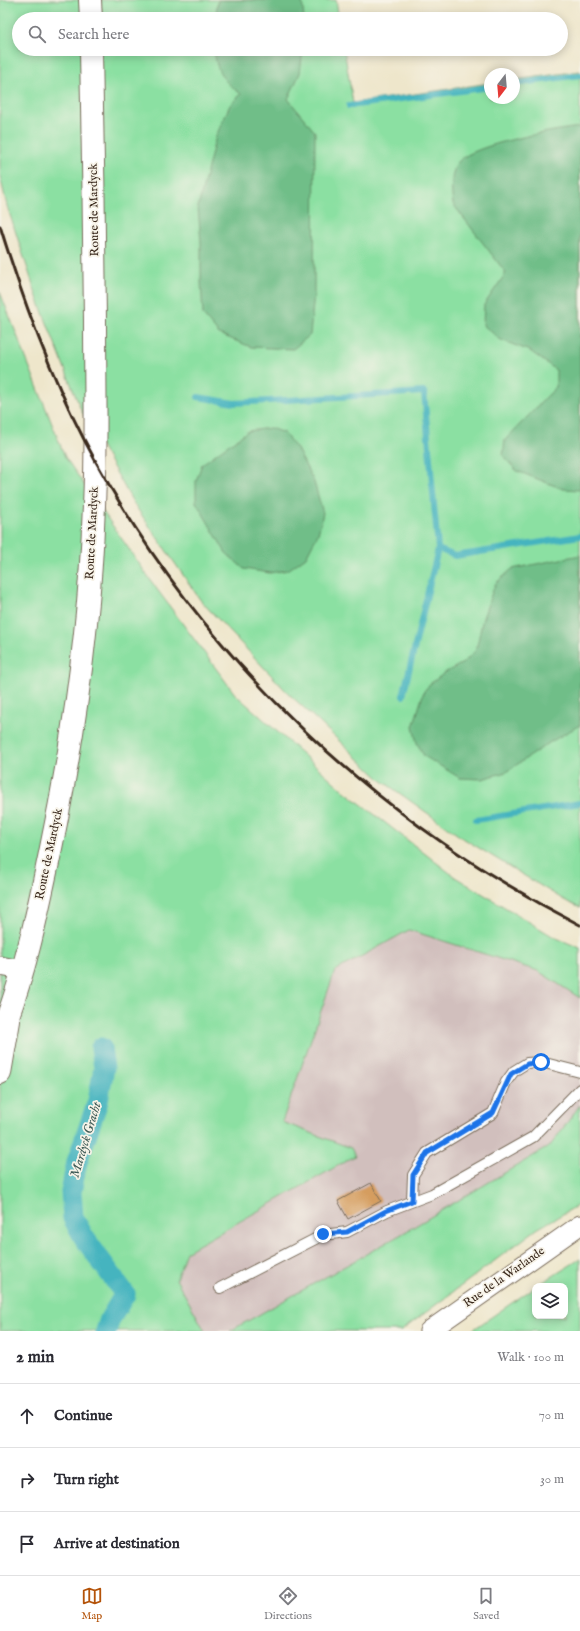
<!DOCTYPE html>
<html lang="en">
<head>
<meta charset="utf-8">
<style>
  body { margin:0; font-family:"IM FELL English",serif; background:#f2f2f3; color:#2b2b33 }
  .controls { position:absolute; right:12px; bottom:12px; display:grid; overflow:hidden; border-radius:8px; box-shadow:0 2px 10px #0003 }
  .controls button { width:36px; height:36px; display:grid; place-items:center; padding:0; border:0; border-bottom:1px solid #e1e1e2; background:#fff; color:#2b2b33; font:20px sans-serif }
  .compass { position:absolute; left:484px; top:68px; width:36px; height:36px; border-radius:50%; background:#fff; box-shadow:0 2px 10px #0003; rotate:196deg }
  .stop { position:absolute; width:12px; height:12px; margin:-9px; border:3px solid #1a73e8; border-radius:50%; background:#fff }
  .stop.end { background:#1a73e8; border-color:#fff; box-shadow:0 1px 4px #0008 }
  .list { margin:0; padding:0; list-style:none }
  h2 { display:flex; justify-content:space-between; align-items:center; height:52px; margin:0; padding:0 16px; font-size:17px }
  h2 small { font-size:13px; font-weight:400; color:#7c7c81 }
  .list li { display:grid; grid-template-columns:26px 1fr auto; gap:12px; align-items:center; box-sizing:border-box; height:64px; padding:0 16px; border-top:1px solid #e1e1e2 }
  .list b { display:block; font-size:15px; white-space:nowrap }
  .list em { font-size:13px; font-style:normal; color:#7c7c81 }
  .icon { flex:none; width:22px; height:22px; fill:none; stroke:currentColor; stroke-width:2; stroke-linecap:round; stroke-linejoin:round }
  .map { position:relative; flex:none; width:580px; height:1331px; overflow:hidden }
  .search { position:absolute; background:#fff; box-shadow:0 2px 10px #0003; left:12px; right:12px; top:12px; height:44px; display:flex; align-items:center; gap:10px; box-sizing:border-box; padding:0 14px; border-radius:22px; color:#7c7c81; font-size:15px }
  .sheet { height:244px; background:#fff }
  nav { display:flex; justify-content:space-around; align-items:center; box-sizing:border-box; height:56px; border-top:1px solid #e1e1e2; background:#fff; font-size:11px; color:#7c7c81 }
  nav a { display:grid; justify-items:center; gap:2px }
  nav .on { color:#b45309 }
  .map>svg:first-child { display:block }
  .industrial { fill:#d1bfbd }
  .green { fill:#8be0a2; stroke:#638560 }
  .forest { fill:#70be88; stroke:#567453 }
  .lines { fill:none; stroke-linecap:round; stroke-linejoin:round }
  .stream { stroke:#45b4bf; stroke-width:6 }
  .canal { stroke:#45b4bf; stroke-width:21 }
  .building { fill:#d59d5e }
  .service-casing { stroke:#7a6c5b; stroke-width:12 }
  .minor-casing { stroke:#7a6c5b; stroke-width:21 }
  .secondary-casing { stroke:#7a6c5b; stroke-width:24 }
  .service { stroke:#fff; stroke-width:10 }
  .minor { stroke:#fff; stroke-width:19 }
  .secondary { stroke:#fff; stroke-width:22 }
  .rail { stroke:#3b2a1e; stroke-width:3 }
  .route { stroke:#1a73e8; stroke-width:5 }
  .labels { text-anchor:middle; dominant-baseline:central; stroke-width:3.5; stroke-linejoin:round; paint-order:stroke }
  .street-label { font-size:12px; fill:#3b2a1e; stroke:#f7f3e8 }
  .water-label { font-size:13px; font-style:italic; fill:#3e5a56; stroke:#f7f3e8 }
</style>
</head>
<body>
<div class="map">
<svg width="580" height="1331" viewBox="0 0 580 1331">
  <rect width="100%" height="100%" fill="#f7f3e8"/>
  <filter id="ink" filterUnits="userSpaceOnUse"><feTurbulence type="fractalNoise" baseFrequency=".025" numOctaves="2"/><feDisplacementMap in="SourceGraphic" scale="8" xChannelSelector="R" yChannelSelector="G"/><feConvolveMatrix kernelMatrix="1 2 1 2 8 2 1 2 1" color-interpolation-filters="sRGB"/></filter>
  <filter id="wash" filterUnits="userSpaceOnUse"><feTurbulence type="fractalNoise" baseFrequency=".012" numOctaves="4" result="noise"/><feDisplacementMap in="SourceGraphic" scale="16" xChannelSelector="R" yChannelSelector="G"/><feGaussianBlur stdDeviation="0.9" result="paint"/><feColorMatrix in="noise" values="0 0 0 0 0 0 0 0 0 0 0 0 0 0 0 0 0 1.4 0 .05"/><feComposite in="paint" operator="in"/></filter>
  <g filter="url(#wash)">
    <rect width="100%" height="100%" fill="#eee6cb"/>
    <!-- industrial -->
    <path class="industrial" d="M 409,930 L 538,971 L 580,998 L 580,1105 L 550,1146 L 400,1235 L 230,1331 L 205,1331 L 176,1279 L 186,1252 L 355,1156 L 351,1148 L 282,1123 L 335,971 Z"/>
    <!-- green -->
    <g class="green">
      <path d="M 0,0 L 336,0 L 339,19 L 19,19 L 19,49 L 344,49 L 353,103 L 490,83 L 490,98 L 514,98 L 514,80 L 580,71 L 580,908 L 564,900 L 461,837 L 381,780 L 288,693 L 201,601 L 134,504 L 81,410 L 38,300 L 7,206 L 0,176 Z"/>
      <path d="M 0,292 L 65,457 L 156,588 L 235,694 L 343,790 L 455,877 L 554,937 L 580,948 L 580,998 L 538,971 L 409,930 L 335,971 L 282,1122 L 351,1148 L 355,1156 L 186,1252 L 176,1279 L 205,1331 L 0,1331 Z"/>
      <path d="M 580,1105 L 580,1204 L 537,1229 L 401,1331 L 230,1331 L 400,1235 L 550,1146 Z"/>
      <path d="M 580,1259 L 580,1331 L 471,1331 L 535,1287 L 535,1316 L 565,1316 L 565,1286 L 537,1286 Z"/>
    </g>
    <!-- forest -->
    <g class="forest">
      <path d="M 218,0 L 302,0 L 304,19 L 215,19 Z"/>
      <path d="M 214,49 L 303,49 L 300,73 L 288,99 L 315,132 L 314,294 L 310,335 L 293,349 L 251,347 L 219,334 L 203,315 L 201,281 L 201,242 L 198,207 L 216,136 L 230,105 L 241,94 C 222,80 217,73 214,49 Z"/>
      <path d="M 580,127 L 580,490 L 563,489 L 517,471 L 503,456 L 505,440 L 556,387 L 556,370 L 530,351 L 501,340 L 483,325 L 484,305 L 506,273 L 453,204 C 451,192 450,172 458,162 C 473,144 555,130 580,127 Z"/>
      <path d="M 270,428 L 284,433 L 297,449 L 314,482 L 323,513 L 318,534 L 306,557 L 288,570 L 270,573 L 244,569 L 226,553 L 196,502 L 196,481 L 202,464 L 224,448 L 248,431 Z"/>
      <path d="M 580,555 L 580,725 L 552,741 L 506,772 L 482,779 L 460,778 L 424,756 L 417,743 L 413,727 L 424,691 L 431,683 L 446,672 L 463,663 L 476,650 L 483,618 L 495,584 L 512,569 Z"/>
    </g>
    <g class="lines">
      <!-- stream -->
      <g class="stream">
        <path d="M 514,84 L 580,75"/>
        <path d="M 349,106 L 490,87"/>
        <path d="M 198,397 L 234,403 L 424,392 L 438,549 L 403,696"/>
        <path d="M 438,549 L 455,556 L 580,536"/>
        <path d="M 476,820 L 580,803"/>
      </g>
      <!-- canal -->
      <path class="canal" d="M 101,1048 L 104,1068 L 98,1101 L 77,1162 L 71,1192 L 73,1218 L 85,1239 L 125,1294 L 110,1319 L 106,1331"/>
    </g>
    <g id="blocks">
      <!-- building -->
      <path class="building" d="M 371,1183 L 381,1201 L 348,1219 L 338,1201 Z"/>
    </g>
  </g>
  <g filter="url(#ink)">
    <use href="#blocks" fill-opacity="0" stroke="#7a6c5b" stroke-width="1"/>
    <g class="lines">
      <defs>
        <g id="service">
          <path d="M 412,1201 L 413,1175 L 427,1153 L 493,1113 L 506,1082 L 514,1071 L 527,1063 L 541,1062 L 580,1072"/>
          <path d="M 220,1288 L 323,1235 L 347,1232 L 387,1211 L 432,1194 L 533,1137 L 580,1089"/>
        </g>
        <g id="minor">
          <path d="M 0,966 L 22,970"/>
          <path d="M 429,1331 L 580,1225"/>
        </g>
        <g id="secondary">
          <path d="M 90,0 L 91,19"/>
          <path d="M 0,1037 C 24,978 37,915 50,853 C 74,739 90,622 94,505 C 97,444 95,382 95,320 C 94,230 93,139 91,49"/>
          <path d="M 0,1073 L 9,1021"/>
        </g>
      </defs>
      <!-- service casing -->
      <use href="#service" class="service-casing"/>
      <!-- minor casing -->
      <use href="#minor" class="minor-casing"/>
      <!-- secondary casing -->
      <use href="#secondary" class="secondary-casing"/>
      <!-- service -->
      <use href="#service" class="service"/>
      <!-- minor -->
      <use href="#minor" class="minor"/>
      <!-- secondary -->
      <use href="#secondary" class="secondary"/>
      <!-- rail -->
      <path class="rail" d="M 0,226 C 25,307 54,386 95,460 C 205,661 377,821 580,925"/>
    </g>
  </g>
  <g class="lines" filter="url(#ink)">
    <!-- route -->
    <path class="route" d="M 323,1234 L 347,1232 L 386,1211 L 412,1201 L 413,1175 L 427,1153 L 493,1113 L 511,1074 L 527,1064 L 541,1062"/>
  </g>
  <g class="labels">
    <!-- street labels -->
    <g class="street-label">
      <text transform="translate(94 210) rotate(-91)">Route de Mardyck</text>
      <text transform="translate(92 533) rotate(-87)">Route de Mardyck</text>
      <text transform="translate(49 854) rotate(-78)">Route de Mardyck</text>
      <text transform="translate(504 1277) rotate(-35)">Rue de la Warlande</text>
    </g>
    <!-- water labels -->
    <g class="water-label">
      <text transform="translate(86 1140) rotate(-73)">Mardyck Gracht</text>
    </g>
  </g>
</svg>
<div class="controls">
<button><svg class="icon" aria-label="layers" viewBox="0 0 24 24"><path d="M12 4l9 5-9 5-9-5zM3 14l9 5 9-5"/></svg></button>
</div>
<svg class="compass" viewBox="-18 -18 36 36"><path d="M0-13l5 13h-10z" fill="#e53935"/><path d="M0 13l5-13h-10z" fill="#7c7c81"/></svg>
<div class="stop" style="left:541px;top:1062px"></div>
<div class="stop end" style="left:323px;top:1234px"></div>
<div class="search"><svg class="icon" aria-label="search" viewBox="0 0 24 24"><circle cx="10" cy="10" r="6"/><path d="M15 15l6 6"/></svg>Search here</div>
</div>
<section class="sheet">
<h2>2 min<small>Walk · 100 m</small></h2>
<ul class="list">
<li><svg class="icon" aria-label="ahead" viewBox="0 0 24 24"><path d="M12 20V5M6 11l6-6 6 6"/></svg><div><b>Continue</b></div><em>70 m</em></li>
<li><svg class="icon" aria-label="right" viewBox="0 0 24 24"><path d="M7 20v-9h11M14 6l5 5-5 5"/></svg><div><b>Turn right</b></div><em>30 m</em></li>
<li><svg class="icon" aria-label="arrive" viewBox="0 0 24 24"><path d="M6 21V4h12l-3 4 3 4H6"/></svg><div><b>Arrive at destination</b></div></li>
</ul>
</section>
<nav>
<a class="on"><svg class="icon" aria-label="map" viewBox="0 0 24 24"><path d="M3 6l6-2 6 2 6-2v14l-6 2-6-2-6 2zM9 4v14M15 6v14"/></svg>Map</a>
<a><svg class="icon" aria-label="directions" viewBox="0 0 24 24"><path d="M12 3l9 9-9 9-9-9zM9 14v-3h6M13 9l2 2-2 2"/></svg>Directions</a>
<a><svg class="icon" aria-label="saved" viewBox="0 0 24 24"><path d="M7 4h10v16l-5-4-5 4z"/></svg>Saved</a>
</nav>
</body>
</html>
